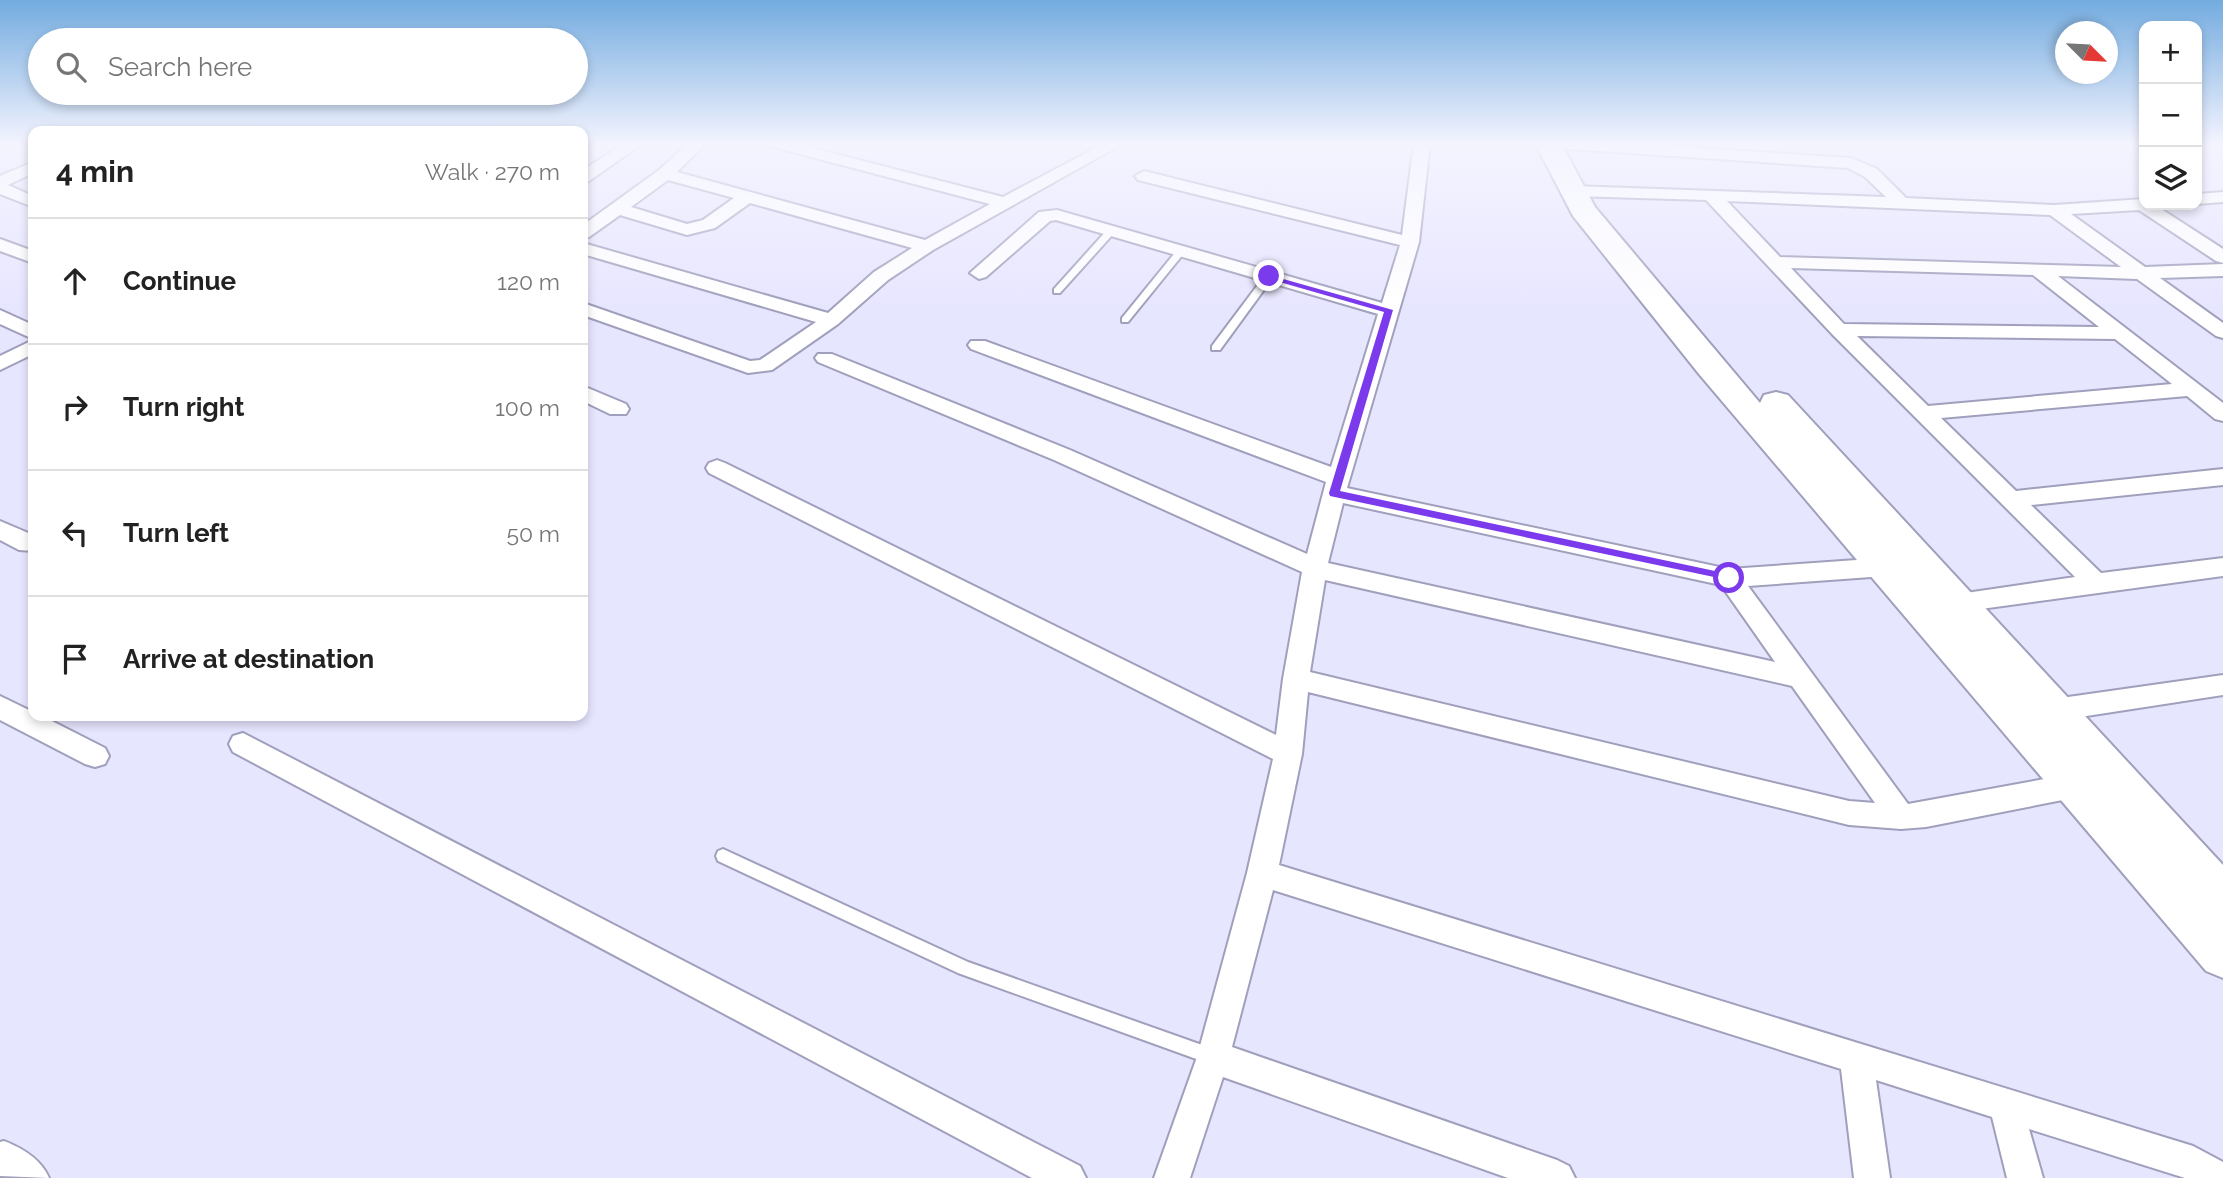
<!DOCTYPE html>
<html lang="en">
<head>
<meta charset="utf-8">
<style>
  body { margin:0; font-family:Raleway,sans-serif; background:#f6f6f6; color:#222 }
  .controls { position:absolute; right:21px; top:21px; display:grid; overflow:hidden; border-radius:14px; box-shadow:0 4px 10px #0003 }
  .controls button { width:63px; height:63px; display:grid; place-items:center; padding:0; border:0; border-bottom:2px solid #e0e0e0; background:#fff; color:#222; font:35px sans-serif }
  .compass { position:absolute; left:2055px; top:21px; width:63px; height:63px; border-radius:50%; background:#fff; box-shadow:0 4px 10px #0003; rotate:114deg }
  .stop { position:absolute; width:21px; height:21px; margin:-16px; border:5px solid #7c3aed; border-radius:50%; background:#fff }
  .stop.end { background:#7c3aed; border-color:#fff; box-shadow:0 2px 7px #0008 }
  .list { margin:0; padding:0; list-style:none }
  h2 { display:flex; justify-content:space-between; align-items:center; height:91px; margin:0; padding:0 28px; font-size:30px }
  h2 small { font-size:23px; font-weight:400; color:#767676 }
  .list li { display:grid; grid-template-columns:46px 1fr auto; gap:21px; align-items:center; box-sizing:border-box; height:126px; padding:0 28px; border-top:2px solid #e0e0e0 }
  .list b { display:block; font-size:26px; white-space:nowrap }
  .list em { font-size:23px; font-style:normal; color:#767676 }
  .icon { flex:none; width:38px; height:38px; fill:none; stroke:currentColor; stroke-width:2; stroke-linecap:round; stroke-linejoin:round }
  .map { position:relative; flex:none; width:2223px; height:1178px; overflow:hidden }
  .search { position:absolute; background:#fff; box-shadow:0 4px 10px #0003; left:28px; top:28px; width:560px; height:77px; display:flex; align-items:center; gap:18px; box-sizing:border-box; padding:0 24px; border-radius:38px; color:#767676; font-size:26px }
  .panel { position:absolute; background:#fff; box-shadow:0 4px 10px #0003; left:28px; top:126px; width:560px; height:595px; border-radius:14px }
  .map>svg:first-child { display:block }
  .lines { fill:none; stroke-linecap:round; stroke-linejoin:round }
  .lane-casing { stroke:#a09fbc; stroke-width:4 }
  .street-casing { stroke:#a09fbc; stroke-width:4 }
  .primary-casing { stroke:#a09fbc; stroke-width:4 }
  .lane { fill:#fff; fill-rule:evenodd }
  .street { fill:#fff; fill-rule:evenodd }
  .primary { fill:#fff; fill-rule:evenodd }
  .route { fill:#7c3aed }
</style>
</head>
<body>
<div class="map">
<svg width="2223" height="1178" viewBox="0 0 2223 1178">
  <rect width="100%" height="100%" fill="#e7e6ff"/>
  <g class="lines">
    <defs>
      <g id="lane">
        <path d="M 1111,228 L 1116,231 L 1114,233 L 1060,293 L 1054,293 L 1054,289 L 1108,229 Z"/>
        <path d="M 1181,248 L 1186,251 L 1184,253 L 1128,322 L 1122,322 L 1122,318 L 1178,249 Z"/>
        <path d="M 1269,273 L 1274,276 L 1220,350 L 1212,350 L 1212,346 L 1266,274 Z"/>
        <path d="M 723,849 L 968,962 L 1219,1051 L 1221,1057 L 1219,1063 L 1213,1065 L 958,973 L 718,861 L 716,856 L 718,851 Z"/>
      </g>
      <g id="street">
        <path d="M 625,143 L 643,143 L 589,181 L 583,182 L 583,170 Z"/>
        <path d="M 689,143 L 706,143 L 677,172 L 925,240 L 990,204 L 770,146 L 768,143 L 793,143 L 1003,197 L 1105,143 L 1124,143 L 933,250 L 888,280 L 838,324 L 772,370 L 748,373 L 583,315 L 583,303 L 750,361 L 760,360 L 816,322 L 583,254 L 583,243 L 828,313 L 874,272 L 912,248 L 750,203 L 715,228 L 687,235 L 620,215 L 589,237 L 583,238 L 583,225 L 659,170 ZM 668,180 L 734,198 L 703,220 L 687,224 L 631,207 Z"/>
        <path d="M 1414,143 L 1430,143 L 1419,242 L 1347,488 L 1729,569 L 1885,558 L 1894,561 L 1897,567 L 1894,573 L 1885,576 L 1748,586 L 1908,804 L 2083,772 L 2093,776 L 2097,784 L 2093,792 L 2083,796 L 1926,827 L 1901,829 L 1849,825 L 1308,692 L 1302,754 L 1279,865 L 2193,1146 L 2223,1162 L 2223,1178 L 2185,1178 L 2029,1129 L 2043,1178 L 2007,1178 L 1992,1117 L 1876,1080 L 1890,1178 L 1854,1178 L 1841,1069 L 1273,890 L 1232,1047 L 1557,1160 L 1569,1166 L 1575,1178 L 1508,1178 L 1223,1077 L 1190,1178 L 1154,1178 L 1197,1057 L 1247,873 L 1273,759 L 709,473 L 706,468 L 709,463 L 717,460 L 725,463 L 1276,735 L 1283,679 L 1302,572 L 1054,460 L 818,362 L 815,358 L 818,354 L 832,354 L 1070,450 L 1307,554 L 1326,482 L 971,349 L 968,345 L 971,341 L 985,341 L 1331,467 L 1378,314 L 1056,220 L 1050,221 L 986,277 L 979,279 L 970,273 L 1039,212 L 1057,210 L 1382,303 L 1400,245 L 1138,180 L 1135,176 L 1144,171 L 1402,235 ZM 1343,503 L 1721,585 L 1775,662 L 1328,563 ZM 1325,580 L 1792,686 L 1875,803 L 1849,801 L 1310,672 Z"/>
        <path d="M 1562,143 L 1621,143 L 1851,158 L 1877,169 L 1906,198 L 2054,205 L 2144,199 L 2144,205 L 2155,205 L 2223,249 L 2223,263 L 2216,261 L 2139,210 L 2071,214 L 2145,267 L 2223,264 L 2223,276 L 2160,278 L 2223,323 L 2223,338 L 2216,336 L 2137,279 L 2058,276 L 2223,403 L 2223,421 L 2215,419 L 2187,396 L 1941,418 L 2016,491 L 2223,469 L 2223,485 L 2031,505 L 2101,573 L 2223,558 L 2223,576 L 1959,612 L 1950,610 L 1947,603 L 1950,596 L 1959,594 L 2075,577 L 1832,334 L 1706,200 L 1573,196 L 1564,191 L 1573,186 L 1886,197 L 1865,177 L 1848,168 L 1569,149 L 1563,147 ZM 1727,201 L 2050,215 L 2121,267 L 1780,257 ZM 1791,268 L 2033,275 L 2099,327 L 1844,324 ZM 1857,336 L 2115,339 L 2172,384 L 1928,406 Z"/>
        <path d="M 33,162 L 33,173 L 8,185 L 33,196 L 33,207 L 0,194 L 0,176 Z"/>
        <path d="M 2223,192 L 2223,202 L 2197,204 L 2197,194 Z"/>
        <path d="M 0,239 L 33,251 L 33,263 L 0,251 Z"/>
        <path d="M 0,310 L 33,325 L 33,339 L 0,324 Z"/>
        <path d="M 33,340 L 33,354 L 0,370 L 0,356 Z"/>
        <path d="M 583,386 L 626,404 L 629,409 L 626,414 L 610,414 L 583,401 Z"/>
        <path d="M 0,521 L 33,535 L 33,551 L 19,550 L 0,540 Z"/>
        <path d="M 2223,675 L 2223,695 L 2054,721 L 2045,718 L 2041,710 L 2045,702 L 2054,699 Z"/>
        <path d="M 0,696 L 33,712 L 33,716 L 42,716 L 105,748 L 109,756 L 105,764 L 95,767 L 85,764 L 0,720 Z"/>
        <path d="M 243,733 L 1080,1166 L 1086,1178 L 1032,1178 L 233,752 L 229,744 L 233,736 Z"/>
        <path d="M 4,1141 C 22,1148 41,1159 49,1178 L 0,1176 L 0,1142 Z"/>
      </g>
      <path id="primary" d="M 1535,143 L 1561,143 L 1595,207 L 1760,403 L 1764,395 L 1776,392 L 1788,395 L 2223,865 L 2223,978 L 2206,971 L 1699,374 L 1573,216 Z"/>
    </defs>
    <!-- lane casing -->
    <use href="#lane" class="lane-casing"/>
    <!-- street casing -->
    <use href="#street" class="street-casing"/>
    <!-- primary casing -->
    <use href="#primary" class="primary-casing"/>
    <!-- lane -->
    <use href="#lane" class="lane"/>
    <!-- street -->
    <use href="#street" class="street"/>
    <!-- primary -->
    <use href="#primary" class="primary"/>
  </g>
  <!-- sky -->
  <linearGradient id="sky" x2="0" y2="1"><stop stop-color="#73abdf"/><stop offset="0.47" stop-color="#f4f4ff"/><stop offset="1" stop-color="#f4f4ff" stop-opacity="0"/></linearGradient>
  <rect width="2223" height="307" fill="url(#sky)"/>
  <!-- route -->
  <path class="route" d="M 1266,274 L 1393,310 L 1340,491 L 1729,574 L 1733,575 L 1733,581 L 1330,496 L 1329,493 L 1384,312 L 1266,278 Z"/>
</svg>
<div class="controls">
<button>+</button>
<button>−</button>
<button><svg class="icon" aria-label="layers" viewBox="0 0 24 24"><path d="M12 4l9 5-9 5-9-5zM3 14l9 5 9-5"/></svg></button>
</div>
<svg class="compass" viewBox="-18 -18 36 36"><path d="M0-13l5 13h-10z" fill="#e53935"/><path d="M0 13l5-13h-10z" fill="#767676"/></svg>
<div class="stop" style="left:1729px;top:578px"></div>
<div class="stop end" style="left:1269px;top:276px"></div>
<div class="search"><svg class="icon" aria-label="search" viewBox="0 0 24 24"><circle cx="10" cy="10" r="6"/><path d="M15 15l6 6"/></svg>Search here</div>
<section class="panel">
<h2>4 min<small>Walk · 270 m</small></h2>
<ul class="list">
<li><svg class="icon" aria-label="ahead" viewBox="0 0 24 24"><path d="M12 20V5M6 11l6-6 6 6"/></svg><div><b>Continue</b></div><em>120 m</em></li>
<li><svg class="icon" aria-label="right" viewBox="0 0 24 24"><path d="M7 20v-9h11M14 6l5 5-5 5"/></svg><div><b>Turn right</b></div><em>100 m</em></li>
<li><svg class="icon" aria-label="left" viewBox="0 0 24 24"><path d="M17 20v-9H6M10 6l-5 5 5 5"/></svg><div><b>Turn left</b></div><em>50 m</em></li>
<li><svg class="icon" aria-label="arrive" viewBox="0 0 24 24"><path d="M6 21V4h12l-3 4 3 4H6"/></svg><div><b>Arrive at destination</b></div></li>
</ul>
</section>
</div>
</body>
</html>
